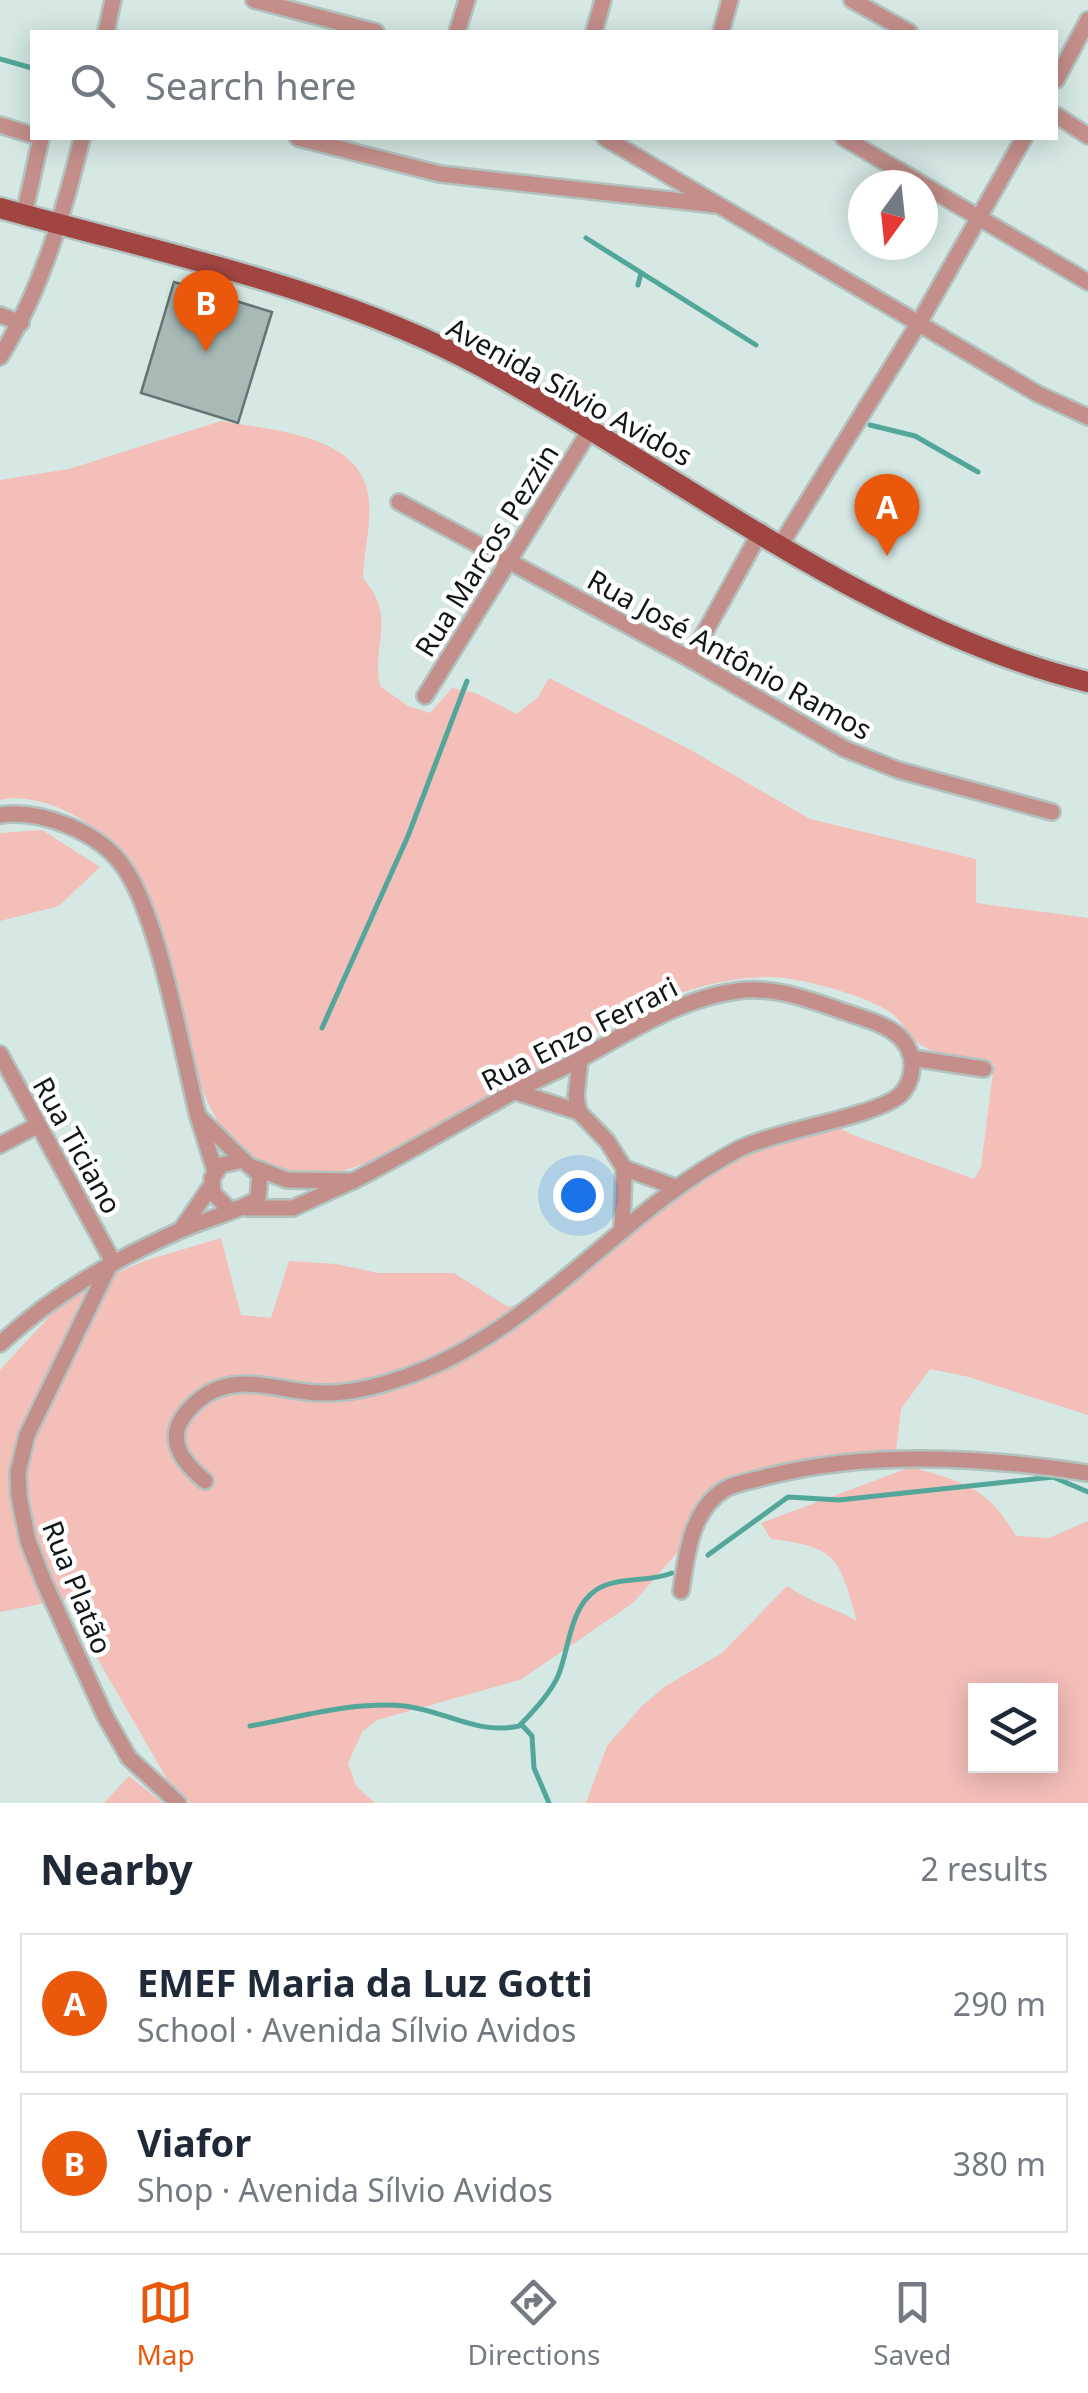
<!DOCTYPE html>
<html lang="en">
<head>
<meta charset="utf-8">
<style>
  body { margin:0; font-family:"Noto Sans",sans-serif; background:#f2f2f3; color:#1f2937 }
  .controls { position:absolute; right:30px; bottom:30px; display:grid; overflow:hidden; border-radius:0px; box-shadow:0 5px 25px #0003 }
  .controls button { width:90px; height:90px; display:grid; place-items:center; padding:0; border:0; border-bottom:2px solid #e0e1e3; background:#fff; color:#1f2937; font:50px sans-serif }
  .compass { position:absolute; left:848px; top:170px; width:90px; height:90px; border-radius:50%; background:#fff; box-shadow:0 5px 25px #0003; rotate:195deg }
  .you { position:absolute; left:578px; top:1195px; width:35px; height:35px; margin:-25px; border:8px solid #fff; border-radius:50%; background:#1a73e8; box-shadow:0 0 0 15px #1a73e833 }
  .badge { display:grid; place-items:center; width:65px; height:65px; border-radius:50%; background:#ea580c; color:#fff; font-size:32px; font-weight:700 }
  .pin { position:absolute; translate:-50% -82px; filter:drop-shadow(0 2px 5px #0008) }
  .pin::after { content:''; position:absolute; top:52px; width:35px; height:30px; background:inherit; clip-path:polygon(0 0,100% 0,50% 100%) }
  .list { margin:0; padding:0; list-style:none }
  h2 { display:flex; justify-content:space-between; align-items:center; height:130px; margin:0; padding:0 40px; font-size:42px }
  h2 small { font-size:32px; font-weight:400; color:#747a83 }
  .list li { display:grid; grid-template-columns:65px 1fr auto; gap:30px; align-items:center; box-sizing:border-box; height:140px; margin:0 20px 20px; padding:0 20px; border:2px solid #e0e1e3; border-radius:0px }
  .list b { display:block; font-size:38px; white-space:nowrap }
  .list p { margin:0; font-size:32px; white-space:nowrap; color:#747a83 }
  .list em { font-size:32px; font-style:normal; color:#747a83 }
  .icon { flex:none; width:55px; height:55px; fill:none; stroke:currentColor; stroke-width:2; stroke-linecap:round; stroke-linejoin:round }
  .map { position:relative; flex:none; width:1088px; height:1803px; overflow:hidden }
  .search { position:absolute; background:#fff; box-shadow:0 5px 25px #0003; left:30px; right:30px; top:30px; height:110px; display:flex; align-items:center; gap:25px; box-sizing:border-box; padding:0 35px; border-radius:0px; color:#747a83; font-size:38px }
  .sheet { height:450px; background:#fff }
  nav { display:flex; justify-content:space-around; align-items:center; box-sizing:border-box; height:140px; border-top:2px solid #e0e1e3; background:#fff; font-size:28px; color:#747a83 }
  nav a { display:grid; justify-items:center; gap:5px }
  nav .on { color:#ea580c }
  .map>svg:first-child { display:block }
  .green { fill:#f4beb9; fill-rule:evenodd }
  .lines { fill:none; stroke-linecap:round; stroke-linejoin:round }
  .stream { stroke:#52a79a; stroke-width:5 }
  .building { fill:#a7bab6; stroke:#637471; stroke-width:2.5 }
  .minor-casing { stroke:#b2c2bf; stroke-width:20 }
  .major-casing { stroke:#b2c2bf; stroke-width:25 }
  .minor { stroke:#c48f8b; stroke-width:15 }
  .major { stroke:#a14542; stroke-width:20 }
  .labels { text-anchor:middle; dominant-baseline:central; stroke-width:9; stroke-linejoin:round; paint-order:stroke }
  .street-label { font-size:28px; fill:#101716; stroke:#fff }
</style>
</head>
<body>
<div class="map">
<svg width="1088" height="1803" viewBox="0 0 1088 1803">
  <rect width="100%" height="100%" fill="#d5e8e4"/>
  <!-- green -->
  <g class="green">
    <path d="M 221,421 C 271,431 363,433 369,500 C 371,524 364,553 363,578 C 398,619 371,642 380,686 L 408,706 L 430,713 L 452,688 L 476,693 L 517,714 L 537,698 L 549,678 L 689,749 L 810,819 L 976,859 L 976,903 L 1088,918 L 1088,1415 L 969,1377 L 930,1369 L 901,1409 L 895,1460 L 791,1476 L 725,1498 L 633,1603 L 520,1680 L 377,1720 L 362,1732 L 348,1763 L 356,1786 L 375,1803 L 190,1803 L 167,1779 L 78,1625 L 71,1598 L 0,1612 L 0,1370 L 71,1293 L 144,1261 L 221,1238 L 241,1315 L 271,1318 L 289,1261 L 336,1264 L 378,1273 L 454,1273 L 508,1307 L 548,1296 L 698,1163 L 751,1137 L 818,1117 L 853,1135 L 974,1179 L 981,1167 L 994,1064 C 973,1056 940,1057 921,1045 C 908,1038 902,1020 890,1012 C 865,995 796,976 767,977 C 709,978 651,1001 602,1029 C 530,1070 361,1200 277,1173 C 181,1141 178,961 143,881 C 129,849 95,826 66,811 C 47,802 20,795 0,800 L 0,480 L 69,469 Z"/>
    <path d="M 42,830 L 100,867 L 59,906 L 0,921 L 0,833 Z"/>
    <path d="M 911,1467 C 963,1482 988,1487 1016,1536 L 1049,1538 L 1088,1521 L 1088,1803 L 586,1803 L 607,1746 L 641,1707 L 664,1687 L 722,1653 L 787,1586 C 810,1602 835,1608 857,1621 C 839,1559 839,1547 771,1539 L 761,1523 ZM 976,1690 L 1050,1690 L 1050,1766 L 976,1766 Z"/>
    <path d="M 129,1776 L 163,1803 L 104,1803 Z"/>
  </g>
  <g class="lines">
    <!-- stream -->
    <g class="stream">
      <path d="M 0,59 L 32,68"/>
      <path d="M 586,238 L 756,345"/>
      <path d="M 638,285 L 641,273"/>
      <path d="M 870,425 L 915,436 L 978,472"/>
      <path d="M 322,1028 L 408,836 L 467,681"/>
      <path d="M 708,1555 L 788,1497 L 839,1500 L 1053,1477 L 1088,1492"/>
      <path d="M 521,1724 L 532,1736 L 534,1768 L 549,1803"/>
      <path d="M 250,1726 C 301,1717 352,1701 405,1706 C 446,1711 476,1735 519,1726 C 531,1714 551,1692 558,1676 C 569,1651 569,1608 596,1590 C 617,1576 648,1583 672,1573"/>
    </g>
  </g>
  <!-- building -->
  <path class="building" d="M 174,282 L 272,312 L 238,423 L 141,393 Z"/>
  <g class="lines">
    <defs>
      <g id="minor">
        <path d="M 254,0 L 376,32"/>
        <path d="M 852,0 L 909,32"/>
        <path d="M 106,32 L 113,0"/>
        <path d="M 457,32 L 467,0"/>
        <path d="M 594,32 L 603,0"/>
        <path d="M 721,32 L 730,0"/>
        <path d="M 1056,80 L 1088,20"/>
        <path d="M 1056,115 L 1088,136"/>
        <path d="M 0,125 L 32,135"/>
        <path d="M 298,138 L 440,174 L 716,205"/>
        <path d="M 605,138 L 1038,394 L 1088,417"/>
        <path d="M 844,138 L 1088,282"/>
        <path d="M 24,215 L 41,138"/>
        <path d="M 0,315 L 21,323"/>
        <path d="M 0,357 C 42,289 63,215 82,138"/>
        <path d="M 399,502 L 690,659 L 845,749 L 898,770 L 1052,812"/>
        <path d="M 781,544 L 919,323 L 1024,138"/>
        <path d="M 690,659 L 761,531"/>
        <path d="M 425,696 L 590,430"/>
        <path d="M 0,815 C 41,809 99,832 123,866 C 159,915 182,1053 198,1116"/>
        <path d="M 0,1054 L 112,1260 L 27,1435 L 18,1472 L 19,1496 L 28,1541 L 44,1582 L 105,1716 L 129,1758 L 178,1803"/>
        <path d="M 912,1058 L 984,1069"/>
        <path d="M 513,1091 L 579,1112 L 576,1097 L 580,1059"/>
        <path d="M 579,1112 L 607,1141 L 624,1168"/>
        <path d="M 0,1145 L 38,1125"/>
        <path d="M 215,1171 L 198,1116 L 243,1160"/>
        <path d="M 211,1186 L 181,1230 C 198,1222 250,1207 258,1198 L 260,1175 L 243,1160 L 221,1165 L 212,1178 L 213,1193 L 229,1209"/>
        <path d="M 246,1208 L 293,1208 L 353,1181 L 287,1180 L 256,1168"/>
        <path d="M 622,1228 L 624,1168 L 675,1187"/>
        <path d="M 0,1344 C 55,1293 113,1260 181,1230"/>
        <path d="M 205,1481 C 174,1455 162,1430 200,1399 C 237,1370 280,1392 321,1393 C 349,1394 379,1386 405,1377 C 536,1332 618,1212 739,1149 C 777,1130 879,1116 901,1094 C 910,1085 914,1069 911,1057 C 906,1030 873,1021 851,1014 C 815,1002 775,985 737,991 C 681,998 628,1033 580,1059 C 557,1072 532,1081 510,1094 C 457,1123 406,1154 353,1181"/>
        <path d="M 681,1591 C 687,1554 690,1511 725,1489 C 738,1482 756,1480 769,1476 C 871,1450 985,1457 1088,1473"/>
      </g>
      <path id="major" d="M 0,208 C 160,253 333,287 480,366 C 677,472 870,629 1088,682"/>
    </defs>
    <!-- minor casing -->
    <use href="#minor" class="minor-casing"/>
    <!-- major casing -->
    <use href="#major" class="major-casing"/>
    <!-- minor -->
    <use href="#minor" class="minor"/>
    <!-- major -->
    <use href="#major" class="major"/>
  </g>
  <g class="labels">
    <!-- street labels -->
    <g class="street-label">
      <text transform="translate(570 391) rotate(29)">Avenida Sílvio Avidos</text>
      <text transform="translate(486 550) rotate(-58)">Rua Marcos Pezzin</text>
      <text transform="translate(730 654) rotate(29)">Rua José Antônio Ramos</text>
      <text transform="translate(579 1033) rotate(-27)">Rua Enzo Ferrari</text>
      <text transform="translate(78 1145) rotate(61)">Rua Ticiano</text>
      <text transform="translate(78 1587) rotate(68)">Rua Platão</text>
    </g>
  </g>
</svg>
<div class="controls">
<button><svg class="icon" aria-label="layers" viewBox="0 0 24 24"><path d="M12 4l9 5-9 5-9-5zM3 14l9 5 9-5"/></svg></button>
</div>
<svg class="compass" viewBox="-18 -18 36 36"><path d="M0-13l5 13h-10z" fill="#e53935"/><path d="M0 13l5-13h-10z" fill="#747a83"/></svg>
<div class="you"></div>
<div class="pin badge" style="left:887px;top:556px">A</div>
<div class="pin badge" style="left:206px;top:352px">B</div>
<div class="search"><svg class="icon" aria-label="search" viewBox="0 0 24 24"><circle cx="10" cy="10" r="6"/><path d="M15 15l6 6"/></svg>Search here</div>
</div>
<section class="sheet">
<h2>Nearby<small>2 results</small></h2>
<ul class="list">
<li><span class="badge">A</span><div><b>EMEF Maria da Luz Gotti</b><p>School · Avenida Sílvio Avidos</p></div><em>290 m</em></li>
<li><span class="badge">B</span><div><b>Viafor</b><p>Shop · Avenida Sílvio Avidos</p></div><em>380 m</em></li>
</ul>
</section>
<nav>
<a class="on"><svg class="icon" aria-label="map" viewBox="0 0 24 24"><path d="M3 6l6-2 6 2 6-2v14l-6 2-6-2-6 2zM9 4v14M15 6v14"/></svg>Map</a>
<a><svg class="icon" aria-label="directions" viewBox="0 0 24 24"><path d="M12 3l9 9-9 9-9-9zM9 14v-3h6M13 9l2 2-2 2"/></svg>Directions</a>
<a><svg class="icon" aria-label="saved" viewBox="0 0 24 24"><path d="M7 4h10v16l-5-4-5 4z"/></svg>Saved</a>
</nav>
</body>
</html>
